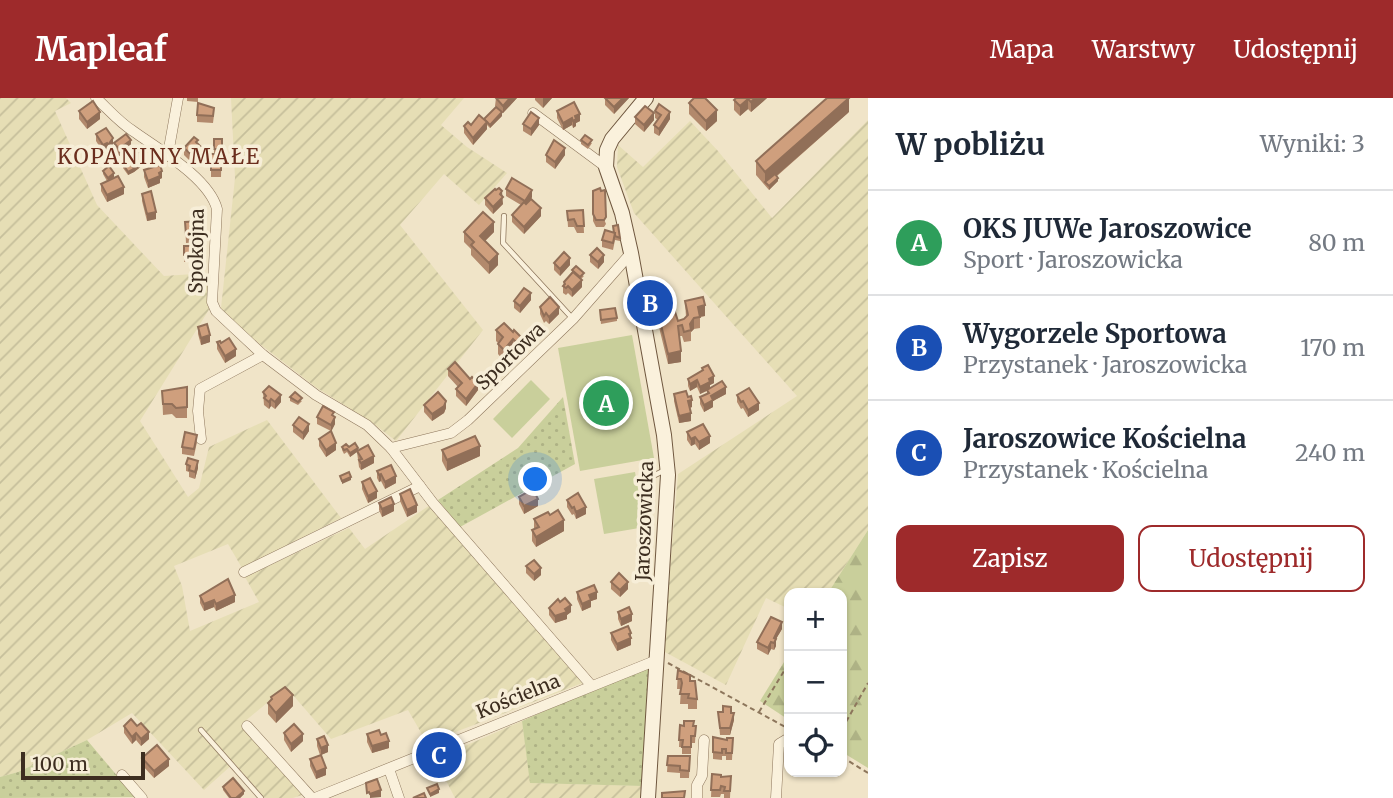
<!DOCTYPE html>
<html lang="pl">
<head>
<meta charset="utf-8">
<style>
  body { margin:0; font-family:Merriweather,serif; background:#f6f6f7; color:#1f2937 }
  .controls { position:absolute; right:21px; bottom:21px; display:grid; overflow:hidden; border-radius:14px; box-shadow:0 2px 5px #0004 }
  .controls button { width:63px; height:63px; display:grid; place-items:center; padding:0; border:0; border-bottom:2px solid #e0e1e3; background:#fff; color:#1f2937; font:35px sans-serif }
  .scale { position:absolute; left:21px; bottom:18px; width:124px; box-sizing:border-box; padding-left:7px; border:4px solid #3d2e20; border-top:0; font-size:19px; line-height:24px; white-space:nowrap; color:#3d2e20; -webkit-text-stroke:5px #f7eed8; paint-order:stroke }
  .you { position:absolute; left:536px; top:382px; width:24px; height:24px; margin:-18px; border:5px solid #fff; border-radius:50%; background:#1a73e8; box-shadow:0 0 0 10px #1a73e833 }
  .badge { display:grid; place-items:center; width:46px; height:46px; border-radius:50%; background:#9e2a2b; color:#fff; font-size:23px; font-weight:700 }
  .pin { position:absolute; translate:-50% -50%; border:4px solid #fff; box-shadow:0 2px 7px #0006 }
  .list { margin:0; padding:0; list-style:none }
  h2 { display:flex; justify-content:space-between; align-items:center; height:91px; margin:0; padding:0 28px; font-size:30px }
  h2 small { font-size:23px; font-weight:400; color:#747a83 }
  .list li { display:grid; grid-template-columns:46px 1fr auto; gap:21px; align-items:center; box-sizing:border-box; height:105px; padding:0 28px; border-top:2px solid #e0e1e3 }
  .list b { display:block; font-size:26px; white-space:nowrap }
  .list p { margin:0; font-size:23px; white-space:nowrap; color:#747a83 }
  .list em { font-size:23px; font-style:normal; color:#747a83 }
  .actions { display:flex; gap:14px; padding:21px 28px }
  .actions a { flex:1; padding:16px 0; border:2px solid #9e2a2b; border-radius:14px; text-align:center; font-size:24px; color:#9e2a2b }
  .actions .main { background:#9e2a2b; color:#fff }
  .icon { flex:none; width:38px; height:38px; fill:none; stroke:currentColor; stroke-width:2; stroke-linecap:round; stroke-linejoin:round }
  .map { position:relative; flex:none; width:868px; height:700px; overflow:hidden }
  header { display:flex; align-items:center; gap:42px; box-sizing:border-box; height:98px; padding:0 35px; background:#9e2a2b; color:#fff }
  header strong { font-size:33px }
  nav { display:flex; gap:38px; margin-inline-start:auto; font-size:24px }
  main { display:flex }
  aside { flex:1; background:#fff }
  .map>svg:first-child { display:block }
  .farmland { fill:url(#farmland-furrows) }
  .grass { fill:url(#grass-dots) }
  .forest { fill:url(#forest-firs) }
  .garden { fill:#c9cf9b }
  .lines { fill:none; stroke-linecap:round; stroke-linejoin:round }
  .lane-casing { stroke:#8d765c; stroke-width:6 }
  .street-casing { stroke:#8d765c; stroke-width:11 }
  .secondary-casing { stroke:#6f573f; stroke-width:16 }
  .path { stroke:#8d765c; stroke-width:2; stroke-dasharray:5 3.5; stroke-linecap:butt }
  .lane { stroke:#faf1dc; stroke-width:4.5 }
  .street { stroke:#faf1dc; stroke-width:10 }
  .secondary { stroke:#faf1dc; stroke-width:14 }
  .wall { fill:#b2896c }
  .shaded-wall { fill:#916f58 }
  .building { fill:#cf9f7d; stroke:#916f58; stroke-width:2 }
  .labels { text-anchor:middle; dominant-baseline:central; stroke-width:7; stroke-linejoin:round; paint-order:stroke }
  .street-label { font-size:19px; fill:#3d2e20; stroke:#f7eed8 }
  .neighbourhood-label { font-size:21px; letter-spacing:2px; fill:#6b2e1e; stroke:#f7eed8 }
</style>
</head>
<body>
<header>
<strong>Mapleaf</strong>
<nav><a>Mapa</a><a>Warstwy</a><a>Udostępnij</a></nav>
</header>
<main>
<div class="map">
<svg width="868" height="700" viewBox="0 0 868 700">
  <defs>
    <pattern id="farmland-furrows" width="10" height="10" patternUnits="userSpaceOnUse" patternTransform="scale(1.75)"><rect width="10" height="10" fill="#e6deb5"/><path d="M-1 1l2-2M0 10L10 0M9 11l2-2" fill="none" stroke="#c6bf9b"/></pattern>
    <pattern id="grass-dots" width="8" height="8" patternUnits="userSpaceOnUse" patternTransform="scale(1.75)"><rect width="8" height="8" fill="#c9cf9b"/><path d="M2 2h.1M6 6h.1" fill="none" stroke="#aeb285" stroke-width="1.8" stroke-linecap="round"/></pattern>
    <pattern id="forest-firs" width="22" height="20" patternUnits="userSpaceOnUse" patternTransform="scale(1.75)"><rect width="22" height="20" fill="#c9cf9b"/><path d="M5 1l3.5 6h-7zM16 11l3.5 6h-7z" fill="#aeb285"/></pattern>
  </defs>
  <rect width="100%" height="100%" fill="#f0e4c8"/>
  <!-- farmland -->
  <g class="farmland">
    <path d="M 0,0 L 66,0 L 71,5 L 55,13 L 97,107 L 164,178 L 209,175 L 210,210 L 140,323 L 188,399 L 199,390 L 209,349 L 267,322 L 341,420 L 242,470 L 228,446 L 174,468 L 182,488 L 190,533 L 259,504 L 245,479 L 349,430 L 365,451 L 430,407 L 585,584 L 427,645 L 408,612 L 331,641 L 286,589 L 244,624 L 305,696 L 293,700 L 265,700 L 234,665 L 204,692 L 132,615 L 87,642 L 18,674 L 0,679 Z"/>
    <path d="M 231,0 L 464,0 L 441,27 L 467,49 L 507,75 L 479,107 L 444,76 L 400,127 L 483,232 L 396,343 L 370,323 L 317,290 L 235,227 L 221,210 L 235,80 Z"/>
    <path d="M 868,22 L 868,432 L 828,495 L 789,495 L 789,511 L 766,500 L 726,587 L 663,553 L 678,376 L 797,298 L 634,115 L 617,69 L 618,47 L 643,69 L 690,23 L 718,53 L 772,120 Z"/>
    <path d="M 522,623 L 531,685 L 642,688 L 642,700 L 455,700 L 435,661 Z"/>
  </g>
  <!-- grass -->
  <g class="grass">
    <path d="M 563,299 L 575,366 L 460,429 L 438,402 L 518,350 Z"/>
    <path d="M 645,568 L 652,570 L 642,688 L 530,685 L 522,623 Z"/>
    <path d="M 87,642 L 135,699 L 0,700 L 0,679 L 18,674 Z"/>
  </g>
  <!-- forest -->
  <g class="forest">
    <path d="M 868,432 L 868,670 L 842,654 L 842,495 L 828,495 Z"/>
    <path d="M 789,556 L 789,622 L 760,603 Z"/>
  </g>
  <!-- garden -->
  <g class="garden">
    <path d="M 632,237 L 654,360 L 580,373 L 558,250 Z"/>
    <path d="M 531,282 L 550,301 L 512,340 L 493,321 Z"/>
    <path d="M 635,374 L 645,429 L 604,436 L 594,381 Z"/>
  </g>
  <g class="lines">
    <defs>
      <g id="lane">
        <path d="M 504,118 L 503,145 L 573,221"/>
        <path d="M 649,380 L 649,403"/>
        <path d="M 639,385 L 663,373"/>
        <path d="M 201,632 L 261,700"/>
      </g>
      <g id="street">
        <path d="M 96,0 C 108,11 119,24 133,33 C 158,51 209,80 217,111 L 212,204 L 216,213 L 263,257 L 316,297 L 367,327 L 391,350 L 433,405 L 591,587"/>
        <path d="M 533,15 L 606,69"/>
        <path d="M 168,56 L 178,0"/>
        <path d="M 201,341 L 198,313 L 200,291 L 263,257"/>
        <path d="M 391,350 L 451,335 L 468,322 L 573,221 L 631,155"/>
        <path d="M 244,474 L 420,388"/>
        <path d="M 247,628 L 312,700"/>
        <path d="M 389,671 L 399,700"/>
        <path d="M 122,677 L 142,700"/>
        <path d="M 315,700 L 657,562"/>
        <path d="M 697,700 L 697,687 L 702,678 L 704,642"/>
        <path d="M 776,700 L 779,646 L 789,640"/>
      </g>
      <path id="secondary" d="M 646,0 L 612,41 L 607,52 L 606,69 L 622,115 L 631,155 L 664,337 L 668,377 L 648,700"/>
    </defs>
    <!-- lane casing -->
    <use href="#lane" class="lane-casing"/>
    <!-- street casing -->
    <use href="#street" class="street-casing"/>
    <!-- secondary casing -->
    <use href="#secondary" class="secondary-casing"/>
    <!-- path -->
    <g class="path">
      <path d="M 668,565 L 789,631"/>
      <path d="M 759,614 L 784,573"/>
      <path d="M 842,631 L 868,585"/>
      <path d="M 842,659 L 868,675"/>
    </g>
    <!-- lane -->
    <use href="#lane" class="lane"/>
    <!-- street -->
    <use href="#street" class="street"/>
    <!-- secondary -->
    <use href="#secondary" class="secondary"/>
  </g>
  <!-- wall -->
  <g class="wall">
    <path d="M 187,0 L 198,0 L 198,4 L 187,3 Z"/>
    <path d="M 496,0 L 517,0 L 503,15 L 495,8 Z"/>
    <path d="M 535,0 L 552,0 L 543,10 L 535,2 Z"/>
    <path d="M 605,0 L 629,0 L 614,16 L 605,7 Z"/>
    <path d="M 736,0 L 767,0 L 751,14 L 748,11 L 740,18 L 734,12 L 734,2 Z"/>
    <path d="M 689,5 L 717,23 L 706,33 L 689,16 Z"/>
    <path d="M 79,13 L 100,21 L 87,31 L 79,21 Z"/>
    <path d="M 557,13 L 580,23 L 576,25 L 576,28 L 573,30 L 572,27 L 563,32 L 557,20 Z"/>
    <path d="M 655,13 L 670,21 L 659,38 L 654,35 L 654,27 L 658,22 L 655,20 Z"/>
    <path d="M 849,14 L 777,78 L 778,83 L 769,92 L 756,77 L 756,63 Z"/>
    <path d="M 197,17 L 214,17 L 213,25 L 197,24 Z"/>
    <path d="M 502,18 L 490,30 L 487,27 L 487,31 L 473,47 L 464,35 L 464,28 Z"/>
    <path d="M 635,19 L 654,22 L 644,34 L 635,26 Z"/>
    <path d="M 523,26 L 539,27 L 531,38 L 523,33 Z"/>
    <path d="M 96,36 L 113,47 L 108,54 L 107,52 L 103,54 L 96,43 Z"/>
    <path d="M 214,41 L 222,41 L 221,79 L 211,79 L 211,56 L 214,56 Z"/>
    <path d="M 581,42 L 592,45 L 588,51 L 581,46 Z"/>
    <path d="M 114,45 L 131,49 L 119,58 L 114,52 Z"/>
    <path d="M 198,45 L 201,56 L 193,66 L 184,57 L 184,50 Z"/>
    <path d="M 546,57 L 565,57 L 555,71 L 546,64 Z"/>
    <path d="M 128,59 L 143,67 L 134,74 L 128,77 L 123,70 L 123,66 L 128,62 Z"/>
    <path d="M 144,72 L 162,80 L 160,81 L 160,85 L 148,90 L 144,79 Z"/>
    <path d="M 103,73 L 114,79 L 110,82 L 124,96 L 107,104 L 101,93 L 101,86 L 107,83 L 103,76 Z"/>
    <path d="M 506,91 L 532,99 L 531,101 L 541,118 L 524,136 L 512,124 L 512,117 L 521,107 L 506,98 Z"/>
    <path d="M 593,93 L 606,126 L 604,129 L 596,129 L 593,123 Z"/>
    <path d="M 142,96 L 156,121 L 147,123 L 142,103 Z"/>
    <path d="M 485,100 L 503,106 L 493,116 L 485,107 Z"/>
    <path d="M 583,112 L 584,135 L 577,135 L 574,129 L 568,129 L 567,113 Z"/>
    <path d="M 185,124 L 202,134 L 202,141 L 197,141 L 197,144 L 186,145 Z"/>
    <path d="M 605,132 L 620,140 L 620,143 L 615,142 L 613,152 L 602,149 L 602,142 Z"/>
    <path d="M 464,134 L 494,134 L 485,143 L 498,167 L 489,176 L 471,157 L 471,151 L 464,144 Z"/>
    <path d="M 184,148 L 198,148 L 199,163 L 184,164 Z"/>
    <path d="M 590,157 L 604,164 L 598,171 L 590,164 Z"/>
    <path d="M 554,165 L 570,167 L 560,178 L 554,172 Z"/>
    <path d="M 572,172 L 584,178 L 581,181 L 582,189 L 572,199 L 568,195 L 566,197 L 563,195 L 563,188 L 564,184 L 572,174 Z"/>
    <path d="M 531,202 L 520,215 L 514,210 L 514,203 Z"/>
    <path d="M 685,203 L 705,218 L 700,219 L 700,230 L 694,231 L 691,234 L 691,243 L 684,244 L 682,238 L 679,238 L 681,264 L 668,266 L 658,225 L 658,214 L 678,223 L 684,221 L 686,219 Z"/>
    <path d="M 540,209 L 559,216 L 549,226 L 546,223 L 544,225 L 540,216 Z"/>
    <path d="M 600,216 L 617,220 L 617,223 L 601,226 Z"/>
    <path d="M 198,229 L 210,244 L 201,247 L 198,236 Z"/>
    <path d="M 496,232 L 513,234 L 522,250 L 517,256 L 513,252 L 504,263 L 498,256 L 498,245 L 496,243 Z"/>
    <path d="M 217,244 L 236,258 L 225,265 L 217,251 Z"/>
    <path d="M 702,270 L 714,285 L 710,287 L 710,290 L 726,296 L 713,303 L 713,309 L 704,314 L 700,306 L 700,299 L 707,296 L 707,293 L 700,296 L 697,289 L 690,293 L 688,288 L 688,281 L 702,273 Z"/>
    <path d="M 448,271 L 478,292 L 466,308 L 456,298 L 456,291 L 458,289 L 448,278 Z"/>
    <path d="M 187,289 L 187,320 L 176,320 L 172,316 L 163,317 L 162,293 Z"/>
    <path d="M 263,294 L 281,304 L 275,311 L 271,308 L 269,311 L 264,307 Z"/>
    <path d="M 674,296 L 688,299 L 692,309 L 690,310 L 691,323 L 679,325 L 674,303 Z"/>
    <path d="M 737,297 L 759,312 L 748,319 L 743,310 L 741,311 L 737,304 Z"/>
    <path d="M 290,299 L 302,303 L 298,307 L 290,303 Z"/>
    <path d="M 424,307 L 446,310 L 444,315 L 432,323 L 424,314 Z"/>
    <path d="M 334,318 L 335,326 L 331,333 L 336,352 L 326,359 L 319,348 L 319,341 L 331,333 L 317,326 L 317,319 Z"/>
    <path d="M 293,327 L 309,333 L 303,342 L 293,334 Z"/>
    <path d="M 687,334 L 710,345 L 699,352 L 695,346 L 691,348 L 687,342 Z"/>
    <path d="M 197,344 L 194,358 L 182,356 L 182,349 Z"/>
    <path d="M 342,349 L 349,349 L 358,353 L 374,365 L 361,372 L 359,369 L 357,354 L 350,359 L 347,354 L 344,356 L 342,352 Z"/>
    <path d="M 442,352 L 480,358 L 447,373 L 442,363 Z"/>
    <path d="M 186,366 L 198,370 L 195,381 L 189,379 L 189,374 L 186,373 Z"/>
    <path d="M 377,373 L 396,385 L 385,391 L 381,383 L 379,384 L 377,380 Z"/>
    <path d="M 362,384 L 377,400 L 368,405 L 362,391 Z"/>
    <path d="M 400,396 L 417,414 L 407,419 L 400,403 Z"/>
    <path d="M 519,399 L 538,408 L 524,416 L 519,406 Z"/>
    <path d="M 567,402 L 586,416 L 576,421 L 574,416 L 572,417 L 567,409 Z"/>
    <path d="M 379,405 L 394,413 L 382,419 L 379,412 Z"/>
    <path d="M 550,417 L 564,433 L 536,449 L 532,443 L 532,432 L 534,431 L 534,421 Z"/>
    <path d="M 526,468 L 541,477 L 534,483 L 526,475 Z"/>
    <path d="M 611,484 L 628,491 L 620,499 L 611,491 Z"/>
    <path d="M 577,494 L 597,501 L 591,503 L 591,509 L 582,513 L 577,501 Z"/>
    <path d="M 200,498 L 235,504 L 216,513 L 214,509 L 204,513 L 200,505 Z"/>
    <path d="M 549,510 L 571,514 L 567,517 L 567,521 L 555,525 L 549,517 Z"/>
    <path d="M 618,514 L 632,523 L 621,528 L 618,521 Z"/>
    <path d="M 782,531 L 776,541 L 776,548 L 774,552 L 771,551 L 768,557 L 757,551 L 757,544 Z"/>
    <path d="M 611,535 L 631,542 L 631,547 L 617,553 L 611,542 Z"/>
    <path d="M 678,572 L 690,583 L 697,601 L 697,611 L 688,611 L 688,606 L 680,606 L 681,591 L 677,591 Z"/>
    <path d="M 271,599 L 293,608 L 276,625 L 268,616 L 268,605 L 271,603 Z"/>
    <path d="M 718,614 L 731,615 L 734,622 L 730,637 L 720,637 Z"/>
    <path d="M 680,627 L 696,628 L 695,645 L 691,645 L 691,656 L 682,656 L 682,649 L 679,649 Z"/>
    <path d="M 124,628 L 149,641 L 141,648 L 136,642 L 132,646 L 124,635 Z"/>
    <path d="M 284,635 L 303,643 L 291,654 L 284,642 Z"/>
    <path d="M 367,636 L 381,637 L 389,650 L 372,655 L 367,644 Z"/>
    <path d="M 713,639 L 727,642 L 733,640 L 732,662 L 726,662 L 726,658 L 722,658 L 722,662 L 713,661 Z"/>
    <path d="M 317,641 L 328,654 L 321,657 L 326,677 L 316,681 L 310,668 L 310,661 L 320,657 L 317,648 Z"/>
    <path d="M 668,658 L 690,658 L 689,680 L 680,680 L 680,675 L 667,674 Z"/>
    <path d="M 142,660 L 169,668 L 154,680 L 142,667 Z"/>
    <path d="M 712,676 L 721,679 L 731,678 L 730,700 L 724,700 L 724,696 L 721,696 L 720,699 L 711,699 Z"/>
    <path d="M 223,689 L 244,696 L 240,700 L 229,700 L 223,692 Z"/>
  </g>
  <!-- shaded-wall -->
  <g class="shaded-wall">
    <path d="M 510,0 L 517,0 L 503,15 L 503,8 Z"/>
    <path d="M 543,0 L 552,0 L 543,10 Z"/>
    <path d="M 623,0 L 629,0 L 614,16 L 614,9 Z"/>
    <path d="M 755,0 L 767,0 L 751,14 L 751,4 Z"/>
    <path d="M 849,0 L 849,14 L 767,86 L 765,85 L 765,74 Z"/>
    <path d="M 748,1 L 748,11 L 740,18 L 740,8 Z"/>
    <path d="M 717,12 L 717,23 L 706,33 L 706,23 Z"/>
    <path d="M 100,14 L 100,21 L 87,31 L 87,24 Z"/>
    <path d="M 502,14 L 502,18 L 490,30 L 490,27 Z"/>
    <path d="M 670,14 L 670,21 L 659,38 L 659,31 Z"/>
    <path d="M 654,15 L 654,22 L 644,34 L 644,27 Z"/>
    <path d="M 580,16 L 580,23 L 576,25 L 576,28 L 573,30 L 573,23 L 575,18 Z"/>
    <path d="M 539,20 L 539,27 L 531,38 L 531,31 Z"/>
    <path d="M 572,20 L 572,27 L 563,32 L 563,25 Z"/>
    <path d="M 487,24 L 487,31 L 473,47 L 473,40 Z"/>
    <path d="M 113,40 L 113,47 L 108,54 L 108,47 Z"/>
    <path d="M 131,42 L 131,49 L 119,58 L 119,51 Z"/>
    <path d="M 107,45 L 107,52 L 103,54 L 103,47 Z"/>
    <path d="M 201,49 L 201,56 L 193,66 L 193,58 Z"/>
    <path d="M 565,50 L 565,57 L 555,71 L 555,64 Z"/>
    <path d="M 143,60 L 143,67 L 134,74 L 128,77 L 128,74 L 134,71 L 134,67 Z"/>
    <path d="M 162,73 L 162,80 L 160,81 L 160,85 L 148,90 L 148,83 Z"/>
    <path d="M 114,75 L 114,79 L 108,83 L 108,80 Z"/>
    <path d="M 778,80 L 778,83 L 769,92 L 769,88 Z"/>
    <path d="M 124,89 L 124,96 L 107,104 L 107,97 Z"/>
    <path d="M 532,92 L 532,99 L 525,110 L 525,103 Z"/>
    <path d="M 502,93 L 503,106 L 493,116 L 493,109 L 500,96 Z"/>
    <path d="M 541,110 L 541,118 L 524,136 L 524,129 Z"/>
    <path d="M 156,114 L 156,121 L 147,123 L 147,116 Z"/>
    <path d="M 494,124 L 494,134 L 480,148 L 480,138 Z"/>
    <path d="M 498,156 L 498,167 L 489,176 L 489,165 Z"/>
    <path d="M 604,157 L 604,164 L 598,171 L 598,164 Z"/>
    <path d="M 570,160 L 570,167 L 560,178 L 560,171 Z"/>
    <path d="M 582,182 L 582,189 L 572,199 L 572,192 Z"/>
    <path d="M 531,195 L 531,202 L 520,215 L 520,208 Z"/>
    <path d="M 705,207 L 705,218 L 698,219 L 698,209 Z"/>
    <path d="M 559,209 L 559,216 L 549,226 L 549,219 Z"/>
    <path d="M 694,220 L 694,231 L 691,234 L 690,226 Z"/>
    <path d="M 210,237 L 210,244 L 201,247 L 201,240 Z"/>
    <path d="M 522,240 L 522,250 L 517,256 L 517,245 Z"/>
    <path d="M 513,241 L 513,252 L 504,263 L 504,252 Z"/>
    <path d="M 236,251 L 236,258 L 225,265 L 225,258 Z"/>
    <path d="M 681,253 L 681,264 L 668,266 L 668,256 Z"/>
    <path d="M 714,278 L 714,285 L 710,287 L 710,291 L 700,296 L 700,289 L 709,281 Z"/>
    <path d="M 697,282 L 697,289 L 690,293 L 690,286 Z"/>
    <path d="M 478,285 L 478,292 L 466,308 L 466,301 Z"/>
    <path d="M 726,289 L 726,296 L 713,303 L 713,309 L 704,314 L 704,307 L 711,298 Z"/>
    <path d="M 281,297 L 281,304 L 275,311 L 275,304 Z"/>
    <path d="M 271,301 L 271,308 L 269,311 L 269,304 Z"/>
    <path d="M 692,302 L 692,309 L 688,310 L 688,303 Z"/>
    <path d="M 446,303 L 446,310 L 444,315 L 432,323 L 432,316 Z"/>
    <path d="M 759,305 L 759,312 L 748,319 L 748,312 Z"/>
    <path d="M 691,315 L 691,323 L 679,325 L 679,318 Z"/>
    <path d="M 335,319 L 335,326 L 331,334 L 331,327 Z"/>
    <path d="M 309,326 L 309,333 L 303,342 L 303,335 Z"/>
    <path d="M 710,338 L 710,345 L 699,352 L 699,344 Z"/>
    <path d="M 695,339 L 695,346 L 691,348 L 691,341 Z"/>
    <path d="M 336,345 L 336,352 L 326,359 L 326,352 Z"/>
    <path d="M 480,348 L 480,358 L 447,373 L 447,362 Z"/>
    <path d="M 358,350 L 358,353 L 350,359 L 350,355 Z"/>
    <path d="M 374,358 L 374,365 L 361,372 L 361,365 Z"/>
    <path d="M 198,363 L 198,370 L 195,381 L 195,374 Z"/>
    <path d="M 381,376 L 381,383 L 379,384 L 379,377 Z"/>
    <path d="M 396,378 L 396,385 L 385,391 L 385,384 Z"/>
    <path d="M 351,379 L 351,382 L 342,386 L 342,383 Z"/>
    <path d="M 377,393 L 377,400 L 368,405 L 368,398 Z"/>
    <path d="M 538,401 L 538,408 L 524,416 L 524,408 Z"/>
    <path d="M 394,406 L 394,413 L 382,419 L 382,411 Z"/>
    <path d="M 417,407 L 417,414 L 407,419 L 407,412 Z"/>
    <path d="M 586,409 L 586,416 L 576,421 L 576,414 Z"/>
    <path d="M 564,422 L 564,433 L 536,449 L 536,439 Z"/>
    <path d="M 541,470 L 541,477 L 534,483 L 534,476 Z"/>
    <path d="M 628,484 L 628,491 L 620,499 L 620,492 Z"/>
    <path d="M 597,494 L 597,501 L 591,503 L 591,509 L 582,513 L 582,506 L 589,497 Z"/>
    <path d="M 235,497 L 235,504 L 216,513 L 216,506 Z"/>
    <path d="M 214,502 L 214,509 L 204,513 L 204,506 Z"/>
    <path d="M 571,507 L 571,514 L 567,517 L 567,521 L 555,525 L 555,518 Z"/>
    <path d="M 632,516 L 632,523 L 621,528 L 621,521 Z"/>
    <path d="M 782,524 L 782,531 L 776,541 L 776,548 L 774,552 L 774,540 Z"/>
    <path d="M 631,535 L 631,547 L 617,553 L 617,546 Z"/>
    <path d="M 771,544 L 771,551 L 768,557 L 768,550 Z"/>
    <path d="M 293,597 L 293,608 L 276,625 L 276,615 Z"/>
    <path d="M 734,615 L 734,622 L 730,637 L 730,630 Z"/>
    <path d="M 149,634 L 149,641 L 141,648 L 141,641 Z"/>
    <path d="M 136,635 L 136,642 L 132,646 L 132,639 Z"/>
    <path d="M 303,636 L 303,643 L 291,654 L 291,646 Z"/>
    <path d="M 389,643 L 389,650 L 372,655 L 372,648 Z"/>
    <path d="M 328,647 L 328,654 L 321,657 L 321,650 Z"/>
    <path d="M 169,661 L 169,668 L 154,680 L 154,673 Z"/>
    <path d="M 326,670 L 326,677 L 316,681 L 316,674 Z"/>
    <path d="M 439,691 L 439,695 L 430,699 L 430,696 Z"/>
    <path d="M 381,692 L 381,699 L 370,700 L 370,696 Z"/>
    <path d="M 244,693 L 244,696 L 240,700 L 236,700 Z"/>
  </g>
  <!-- building -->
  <g class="building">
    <path d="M 496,0 L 510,0 L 503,8 Z"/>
    <path d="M 605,0 L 623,0 L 614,9 Z"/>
    <path d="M 694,0 L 705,0 L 717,12 L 706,23 L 689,5 Z"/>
    <path d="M 736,0 L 755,0 L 751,4 L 748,1 L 740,8 L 734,2 Z"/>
    <path d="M 827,0 L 849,0 L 765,74 L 756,63 Z"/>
    <path d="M 93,3 L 100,14 L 87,24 L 79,13 Z"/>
    <path d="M 574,4 L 580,16 L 575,18 L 576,21 L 573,23 L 572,20 L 563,25 L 557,13 Z"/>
    <path d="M 198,5 L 214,10 L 213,18 L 197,17 Z"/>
    <path d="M 659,6 L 670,14 L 659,31 L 654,27 L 661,17 L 655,13 Z"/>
    <path d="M 645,8 L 654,15 L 644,27 L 635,19 Z"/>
    <path d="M 496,9 L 502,14 L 490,27 L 484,21 Z"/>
    <path d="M 531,14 L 539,20 L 531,31 L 523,26 Z"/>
    <path d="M 479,17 L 487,24 L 473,40 L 464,28 L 468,24 L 471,27 Z"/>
    <path d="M 106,30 L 113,40 L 108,47 L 107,45 L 103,47 L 96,36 Z"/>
    <path d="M 126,36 L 131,42 L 119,51 L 114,45 Z"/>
    <path d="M 585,37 L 592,42 L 588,47 L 581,42 Z"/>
    <path d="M 194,39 L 198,42 L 196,44 L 201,49 L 193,58 L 184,50 Z"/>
    <rect x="214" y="41" width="8" height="10"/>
    <path d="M 554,42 L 565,50 L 555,64 L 546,57 Z"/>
    <path d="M 137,52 L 143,60 L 134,67 L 128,59 Z"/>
    <rect x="211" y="56" width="10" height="16"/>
    <path d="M 128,62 L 134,71 L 128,74 L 123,66 Z"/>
    <path d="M 160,67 L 162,73 L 159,75 L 160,78 L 148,83 L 144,72 Z"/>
    <path d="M 109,68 L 114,75 L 108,80 L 103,73 Z"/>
    <path d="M 775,76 L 778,80 L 769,88 L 765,84 Z"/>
    <path d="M 118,78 L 124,89 L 107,97 L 101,86 Z"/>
    <path d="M 512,80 L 532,92 L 525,103 L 506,91 Z"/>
    <path d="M 499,90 L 502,93 L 500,96 L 503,99 L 493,109 L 485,100 L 495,91 L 496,92 Z"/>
    <path d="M 600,90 L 601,93 L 605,92 L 606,119 L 604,122 L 596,122 L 593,116 L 593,93 Z"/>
    <path d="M 151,93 L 156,114 L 147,116 L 142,96 Z"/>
    <path d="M 531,101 L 541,110 L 524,129 L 512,117 L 524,104 L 526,106 Z"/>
    <path d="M 583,112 L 584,128 L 577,128 L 574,121 L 568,122 L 567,113 Z"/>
    <path d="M 483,114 L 494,124 L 480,138 L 498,156 L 489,165 L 471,147 L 474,144 L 464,134 Z"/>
    <path d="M 201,123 L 202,134 L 197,134 L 197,137 L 186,137 L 185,124 Z"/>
    <path d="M 618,127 L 620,140 L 615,138 L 615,135 L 614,135 L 613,128 Z"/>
    <path d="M 605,132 L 615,135 L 613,145 L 602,142 Z"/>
    <path d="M 184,148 L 198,148 L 199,156 L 184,157 Z"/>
    <path d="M 597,150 L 604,157 L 598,164 L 590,157 Z"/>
    <path d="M 564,154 L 570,160 L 560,171 L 554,165 Z"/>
    <path d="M 576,168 L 584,175 L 580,179 L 572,172 Z"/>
    <path d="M 573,174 L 582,182 L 572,192 L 568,188 L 566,190 L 563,188 L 565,186 L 564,184 Z"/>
    <path d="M 524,190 L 531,195 L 520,208 L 514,203 Z"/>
    <path d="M 550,199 L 559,209 L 549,219 L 546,215 L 544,218 L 540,209 Z"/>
    <path d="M 703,199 L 705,207 L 698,209 L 700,219 L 694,220 L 690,226 L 691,232 L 684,234 L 682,227 L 678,228 L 681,253 L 668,256 L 658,214 L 674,211 L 678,223 L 684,221 L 688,217 L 685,203 Z"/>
    <path d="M 615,210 L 617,220 L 601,222 L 600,212 Z"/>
    <path d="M 504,225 L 513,234 L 514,232 L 522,240 L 517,245 L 513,241 L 504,252 L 498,246 L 503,239 L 496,232 Z"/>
    <path d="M 207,226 L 210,237 L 201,240 L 198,229 Z"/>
    <path d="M 229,240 L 236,251 L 225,258 L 217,244 L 220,243 L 221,245 Z"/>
    <path d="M 455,264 L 470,281 L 472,279 L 478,285 L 466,301 L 456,291 L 462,285 L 448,271 Z"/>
    <path d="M 708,267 L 714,278 L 709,281 L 710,284 L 700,289 L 697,282 L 690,286 L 688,281 L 703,272 L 702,270 Z"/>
    <path d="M 722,283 L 726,289 L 711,298 L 713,302 L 704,307 L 700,299 L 709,295 L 707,292 Z"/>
    <path d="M 269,288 L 281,297 L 275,304 L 271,301 L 269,304 L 264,300 L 266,298 L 263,294 Z"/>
    <path d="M 187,289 L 187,309 L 176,310 L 172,306 L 163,306 L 162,293 Z"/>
    <path d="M 749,290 L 759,305 L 748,312 L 743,303 L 741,304 L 737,297 Z"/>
    <path d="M 686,293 L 688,299 L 691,298 L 692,302 L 688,303 L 691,315 L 679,318 L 674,296 Z"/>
    <path d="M 295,294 L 302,300 L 298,304 L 290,299 Z"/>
    <path d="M 438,294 L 446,303 L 444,308 L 432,316 L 424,307 Z"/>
    <path d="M 323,308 L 334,314 L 332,317 L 335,319 L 331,327 L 317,319 Z"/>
    <path d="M 299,319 L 309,326 L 303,335 L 293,327 Z"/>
    <path d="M 703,326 L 710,338 L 699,344 L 695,339 L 691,341 L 687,334 Z"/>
    <path d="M 331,333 L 336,345 L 326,352 L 319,341 Z"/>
    <path d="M 185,334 L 197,337 L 194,351 L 182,349 Z"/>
    <path d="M 475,338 L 480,348 L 447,362 L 442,352 Z"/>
    <path d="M 355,345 L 358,350 L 350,355 L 347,351 L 344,352 L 342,349 L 346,346 L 349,349 Z"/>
    <path d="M 368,347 L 374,358 L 361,365 L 359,362 L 362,361 L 357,353 Z"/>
    <path d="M 188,360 L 198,363 L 195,374 L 189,372 L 190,368 L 186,366 Z"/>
    <path d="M 391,367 L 396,378 L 385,384 L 381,376 L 379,377 L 377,373 Z"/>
    <path d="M 349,374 L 351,379 L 342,383 L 340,378 Z"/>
    <path d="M 370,380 L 377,393 L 368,398 L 362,384 Z"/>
    <path d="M 410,391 L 417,407 L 407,412 L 400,396 Z"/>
    <path d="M 533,391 L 538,401 L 524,408 L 519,399 Z"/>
    <path d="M 578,395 L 586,409 L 576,414 L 574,409 L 572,410 L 567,402 Z"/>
    <path d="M 391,399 L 394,406 L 382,411 L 379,405 Z"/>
    <path d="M 558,412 L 564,422 L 536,439 L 532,432 L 539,429 L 534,421 L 548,414 L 550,417 Z"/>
    <path d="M 534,462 L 541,470 L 534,476 L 526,468 Z"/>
    <path d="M 619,475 L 628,484 L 620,492 L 611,484 Z"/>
    <path d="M 228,481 L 235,497 L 216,506 L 214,502 L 204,506 L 200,498 Z"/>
    <path d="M 594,487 L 597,494 L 589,497 L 591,502 L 582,506 L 577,494 Z"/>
    <path d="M 565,500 L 571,507 L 565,511 L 567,514 L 555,518 L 549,510 L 558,501 L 560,504 Z"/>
    <path d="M 629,509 L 632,516 L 621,521 L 618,514 Z"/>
    <path d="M 771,519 L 782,524 L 774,540 L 776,541 L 774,545 L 771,544 L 768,550 L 757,544 Z"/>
    <path d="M 628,528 L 631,535 L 629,536 L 631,540 L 617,546 L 611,535 Z"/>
    <path d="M 678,572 L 690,577 L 690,583 L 695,583 L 697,601 L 688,600 L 689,596 L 680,596 L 682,585 L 681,581 L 677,581 Z"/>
    <path d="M 285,589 L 293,597 L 276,615 L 268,605 L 272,601 L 271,599 Z"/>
    <path d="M 723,608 L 731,609 L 731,615 L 734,615 L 730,630 L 720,630 L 718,614 L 723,614 Z"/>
    <path d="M 131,621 L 137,628 L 141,625 L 149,634 L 141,641 L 136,635 L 132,639 L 124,628 Z"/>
    <path d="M 684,623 L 694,623 L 693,628 L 696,628 L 695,638 L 691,638 L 691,649 L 682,649 L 683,642 L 679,642 L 680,627 L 684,628 Z"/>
    <path d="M 294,626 L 303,636 L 291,646 L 284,635 Z"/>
    <path d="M 379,632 L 381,637 L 386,635 L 389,643 L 372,648 L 367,636 Z"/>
    <path d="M 324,638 L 328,647 L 321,650 L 317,641 Z"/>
    <path d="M 713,639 L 727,642 L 727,640 L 733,640 L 732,655 L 726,655 L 726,651 L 722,651 L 722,655 L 713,654 Z"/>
    <path d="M 157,647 L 169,661 L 154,673 L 142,660 Z"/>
    <path d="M 321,657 L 326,670 L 316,674 L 310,661 Z"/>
    <path d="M 668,658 L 690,658 L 689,673 L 680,672 L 680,668 L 667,667 Z"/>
    <path d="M 712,676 L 721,677 L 721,679 L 731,678 L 730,693 L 724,693 L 725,689 L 721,688 L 720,692 L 711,692 Z"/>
    <path d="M 233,680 L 244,693 L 236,700 L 231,700 L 223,689 Z"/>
    <path d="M 377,681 L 381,692 L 370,696 L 369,694 L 367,695 L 366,685 Z"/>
    <path d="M 437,686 L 439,691 L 430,696 L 427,690 Z"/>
    <path d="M 685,693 L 684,700 L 662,700 L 662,695 Z"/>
    <path d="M 424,695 L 426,700 L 413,700 Z"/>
  </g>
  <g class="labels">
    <!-- street labels -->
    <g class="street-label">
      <text transform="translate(196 153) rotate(-89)">Spokojna</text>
      <text transform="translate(510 258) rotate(-44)">Sportowa</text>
      <text transform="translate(644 423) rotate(-88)">Jaroszowicka</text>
      <text transform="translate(518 598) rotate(-22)">Kościelna</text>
    </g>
    <!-- neighbourhood labels -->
    <g class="neighbourhood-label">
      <text x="159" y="58">KOPANINY MAŁE</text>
    </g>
  </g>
</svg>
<div class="controls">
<button>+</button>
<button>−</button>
<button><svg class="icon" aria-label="locate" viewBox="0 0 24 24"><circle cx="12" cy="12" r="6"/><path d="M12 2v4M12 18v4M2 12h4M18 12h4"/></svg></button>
</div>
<div class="scale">100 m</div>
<div class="you"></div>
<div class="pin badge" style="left:606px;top:305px;background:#2e9e5b">A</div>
<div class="pin badge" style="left:650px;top:205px;background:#1a4fb4">B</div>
<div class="pin badge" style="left:439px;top:657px;background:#1a4fb4">C</div>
</div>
<aside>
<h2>W pobliżu<small>Wyniki: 3</small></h2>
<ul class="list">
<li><span class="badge" style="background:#2e9e5b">A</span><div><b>OKS JUWe Jaroszowice</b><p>Sport · Jaroszowicka</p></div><em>80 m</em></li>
<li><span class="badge" style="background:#1a4fb4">B</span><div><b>Wygorzele Sportowa</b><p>Przystanek · Jaroszowicka</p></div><em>170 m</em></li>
<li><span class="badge" style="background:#1a4fb4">C</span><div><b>Jaroszowice Kościelna</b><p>Przystanek · Kościelna</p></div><em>240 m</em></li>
</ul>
<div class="actions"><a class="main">Zapisz</a><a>Udostępnij</a></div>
</aside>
</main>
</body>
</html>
